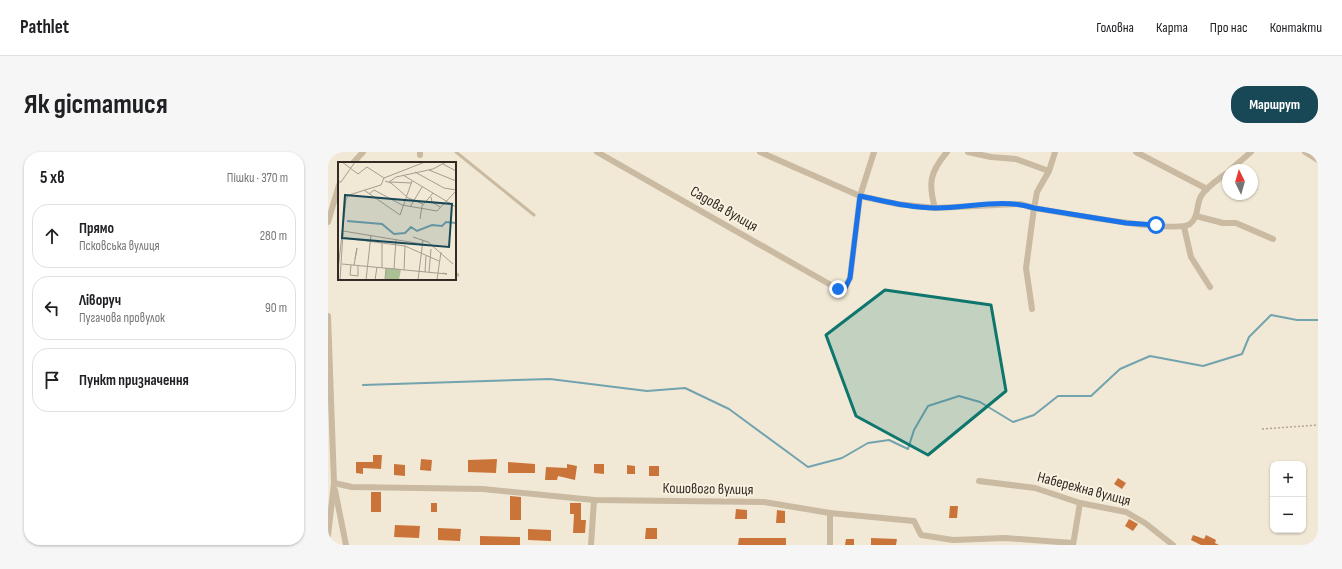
<!DOCTYPE html>
<html lang="uk">
<head>
<meta charset="utf-8">
<style>
  body { margin:0; font-family:"Sofia Sans Condensed",sans-serif; background:#f6f6f6; color:#202124 }
  .controls { position:absolute; right:12px; bottom:12px; display:grid; overflow:hidden; border-radius:8px; box-shadow:0 1px 3px #0004 }
  .controls button { width:36px; height:36px; display:grid; place-items:center; padding:0; border:0; border-bottom:1px solid #e0e0e0; background:#fff; color:#202124; font:20px sans-serif }
  .compass { position:absolute; left:894px; top:12px; width:36px; height:36px; border-radius:50%; background:#fff; box-shadow:0 1px 3px #0004; rotate:355deg }
  .stop { position:absolute; width:12px; height:12px; margin:-9px; border:3px solid #1a73e8; border-radius:50%; background:#fff }
  .stop.end { background:#1a73e8; border-color:#fff; box-shadow:0 1px 4px #0008 }
  .list { margin:0; padding:0; list-style:none }
  h2 { display:flex; justify-content:space-between; align-items:center; height:52px; margin:0; padding:0 16px; font-size:17px }
  h2 small { font-size:13px; font-weight:400; color:#757577 }
  .list li { display:grid; grid-template-columns:26px 1fr auto; gap:12px; align-items:center; box-sizing:border-box; height:64px; margin:0 8px 8px; padding:0 8px; border:1px solid #e0e0e0; border-radius:16px }
  .list b { display:block; font-size:15px; white-space:nowrap }
  .list p { margin:0; font-size:13px; white-space:nowrap; color:#757577 }
  .list em { font-size:13px; font-style:normal; color:#757577 }
  .icon { flex:none; width:22px; height:22px; fill:none; stroke:currentColor; stroke-width:2; stroke-linecap:round; stroke-linejoin:round }
  .map { position:relative; flex:none; width:990px; height:393px; overflow:hidden; border-radius:16px }
  header { display:flex; align-items:center; gap:24px; box-sizing:border-box; height:56px; padding:0 20px; background:#fff; border-bottom:1px solid #e0e0e0 }
  header strong { font-size:19px }
  nav { display:flex; gap:22px; margin-inline-start:auto; font-size:14px }
  .intro { display:flex; align-items:center; justify-content:space-between; box-sizing:border-box; height:96px; padding:0 24px }
  h1 { margin:0; font-size:28px }
  .button { padding:10px 18px; border-radius:16px; background:#184856; color:#fff; font-size:14px; font-weight:700 }
  main { display:flex; gap:24px; padding:0 24px }
  aside { flex:1; background:#fff; border-radius:16px; box-shadow:0 1px 3px #0004 }
  .map>svg:first-child { display:block }
  .lines { fill:none; stroke-linecap:round; stroke-linejoin:round }
  .stream { stroke:#73a3af; stroke-width:2 }
  .building { fill:#cb7439 }
  .path { stroke:#b5a48b; stroke-width:1.5; stroke-dasharray:2 2; stroke-linecap:butt }
  .service { stroke:#c9baa1; stroke-width:3 }
  .minor { stroke:#c9baa1; stroke-width:6 }
  .route { stroke:#1a73e8; stroke-width:5 }
  .marked { fill:#0f766e; fill-opacity:0.2; stroke:#0f766e; stroke-width:3; stroke-linejoin:round }
  .labels { text-anchor:middle; dominant-baseline:central; stroke-width:4; stroke-linejoin:round; paint-order:stroke }
  .street-label { font-size:15px; fill:#332b24; stroke:#f9f2e1 }
  .inset-river { fill:none; stroke:#73a3af; stroke-width:2 }
  .inset-road { fill:none; stroke:#a59d8e; stroke-width:1 }
  .view { fill:#184856; fill-opacity:0.15; stroke:#184856; stroke-width:2 }
  .inset-edge { fill:none; stroke:#332b24; stroke-width:2 }
</style>
</head>
<body>
<header>
<strong>Pathlet</strong>
<nav><a>Головна</a><a>Карта</a><a>Про нас</a><a>Контакти</a></nav>
</header>
<div class="intro"><h1>Як дістатися</h1><a class="button">Маршрут</a></div>
<main>
<aside>
<h2>5 хв<small>Пішки · 370 m</small></h2>
<ul class="list">
<li><svg class="icon" aria-label="ahead" viewBox="0 0 24 24"><path d="M12 20V5M6 11l6-6 6 6"/></svg><div><b>Прямо</b><p>Псковська вулиця</p></div><em>280 m</em></li>
<li><svg class="icon" aria-label="left" viewBox="0 0 24 24"><path d="M17 20v-9H6M10 6l-5 5 5 5"/></svg><div><b>Ліворуч</b><p>Пугачова провулок</p></div><em>90 m</em></li>
<li><svg class="icon" aria-label="arrive" viewBox="0 0 24 24"><path d="M6 21V4h12l-3 4 3 4H6"/></svg><div><b>Пункт призначення</b></div></li>
</ul>
</aside>
<div class="map">
<svg width="990" height="393" viewBox="0 0 990 393">
  <rect width="100%" height="100%" fill="#f1e9d5"/>
  <g class="lines">
    <!-- stream -->
    <path class="stream" d="M 35,233 L 222,227 L 319,239 L 357,236 L 401,257 L 480,315 L 514,306 L 540,291 L 561,288 L 580,297 L 586,278 L 600,254 L 631,244 L 652,250 L 685,270 L 706,263 L 730,244 L 763,244 L 792,217 L 822,204 L 875,214 L 914,202 L 921,185 L 943,163 L 969,168 L 990,168"/>
  </g>
  <!-- building -->
  <g class="building">
    <path d="M 45,303 L 54,303 L 53,317 L 35,316 L 35,322 L 28,321 L 28,310 L 45,310 Z"/>
    <path d="M 93,307 L 104,308 L 103,319 L 92,318 Z"/>
    <path d="M 169,307 L 168,321 L 140,320 L 140,308 Z"/>
    <path d="M 180,310 L 207,312 L 207,321 L 180,321 Z"/>
    <path d="M 66,312 L 77,313 L 77,324 L 66,323 Z"/>
    <path d="M 239,312 L 249,314 L 247,328 L 230,324 L 229,328 L 217,328 L 218,315 L 239,316 Z"/>
    <path d="M 266,312 L 276,312 L 276,322 L 266,321 Z"/>
    <path d="M 299,313 L 307,314 L 307,322 L 299,322 Z"/>
    <rect x="321" y="314" width="10" height="10"/>
    <path d="M 790,326 L 798,331 L 794,337 L 786,332 Z"/>
    <rect x="43" y="340" width="10" height="20"/>
    <path d="M 182,344 L 193,345 L 193,368 L 182,368 Z"/>
    <rect x="103" y="351" width="6" height="9"/>
    <path d="M 242,351 L 253,351 L 253,368 L 258,368 L 257,381 L 245,381 L 246,362 L 242,362 Z"/>
    <path d="M 622,354 L 630,354 L 629,366 L 621,366 Z"/>
    <path d="M 408,357 L 419,358 L 419,367 L 407,367 Z"/>
    <path d="M 449,358 L 457,359 L 457,371 L 448,371 Z"/>
    <path d="M 801,367 L 810,372 L 805,379 L 797,374 Z"/>
    <path d="M 67,373 L 92,374 L 91,386 L 66,385 Z"/>
    <path d="M 110,376 L 133,377 L 132,389 L 110,388 Z"/>
    <path d="M 318,376 L 329,376 L 329,387 L 317,387 Z"/>
    <path d="M 200,377 L 223,378 L 223,389 L 200,388 Z"/>
    <path d="M 865,383 L 876,387 L 878,383 L 888,388 L 887,391 L 891,393 L 873,393 L 863,388 Z"/>
    <path d="M 152,384 L 192,385 L 192,393 L 152,393 Z"/>
    <path d="M 411,386 L 458,386 L 458,393 L 410,393 Z"/>
    <path d="M 543,386 L 569,387 L 568,393 L 543,393 Z"/>
    <path d="M 518,387 L 526,387 L 526,393 L 517,393 Z"/>
  </g>
  <g class="lines">
    <!-- path -->
    <path class="path" d="M 934,277 L 990,273"/>
    <!-- service -->
    <g class="service">
      <path d="M 128,0 L 206,63"/>
      <path d="M 9,43 L 11,51"/>
      <path d="M 127,121 L 130,123"/>
    </g>
    <!-- minor -->
    <g class="minor">
      <path d="M 269,0 L 510,137 L 517,136 L 522,126 L 532,44 L 546,0"/>
      <path d="M 432,0 L 532,44 L 569,52 L 607,56 L 692,52 L 706,56 C 730,60 847,82 862,72 C 871,65 868,53 873,44 C 878,35 891,27 900,20"/>
      <path d="M 640,0 L 663,5 L 688,7 L 721,19"/>
      <path d="M 808,0 L 879,37"/>
      <path d="M 977,0 L 990,8"/>
      <path d="M 92,3 L 92,0"/>
      <path d="M 25,11 L 35,0"/>
      <path d="M 902,18 L 923,0"/>
      <path d="M 607,56 C 600,31 602,20 619,0"/>
      <path d="M 868,64 L 895,71 L 908,71 L 945,87"/>
      <path d="M 0,70 L 11,33"/>
      <path d="M 856,75 L 863,105 L 882,135"/>
      <path d="M 704,157 L 698,116 L 706,56 L 709,40 L 721,19 L 727,0"/>
      <path d="M 0,164 L 6,331 L 0,384"/>
      <path d="M 651,329 L 707,336 L 752,351 L 798,360 L 817,371 L 845,393"/>
      <path d="M 6,331 L 24,335 L 155,337 L 266,348 L 436,350 L 502,361 L 586,369 L 593,383 L 625,388 L 677,386 L 745,391"/>
      <path d="M 7,338 L 18,393"/>
      <path d="M 502,361 L 502,393"/>
      <path d="M 263,393 L 266,348"/>
      <path d="M 745,393 L 752,351"/>
    </g>
  </g>
  <g class="lines">
    <!-- route -->
    <path class="route" d="M 510,137 L 517,136 L 522,126 L 532,44 C 557,49 582,56 608,56 C 640,56 675,46 706,56 L 798,71 L 828,73"/>
  </g>
  <!-- marked area -->
  <path class="marked" d="M 557,138 L 663,153 L 678,239 L 600,303 L 528,264 L 498,183 Z"/>
  <g class="labels">
    <!-- street labels -->
    <g class="street-label">
      <text transform="translate(396 57) rotate(30)">Садова вулиця</text>
      <text transform="translate(380 337) rotate(1)">Кошового вулиця</text>
      <text transform="translate(756 337) rotate(15)">Набережна вулиця</text>
    </g>
  </g>
  <!-- overview -->
  <g transform="translate(10 10)">
    <rect width="118" height="118" fill="#f1e9d5"/>
    <path d="M 48,106 L 63,107 L 61,118 L 47,118 Z" fill="#abc095"/>
    <path class="inset-river" d="M 9,59 L 44,62 L 56,72 L 67,71 L 73,65 L 79,69 L 94,63 L 104,64 L 108,60 L 118,61"/>
    <path class="inset-road" d="M 4,0 L 20,12 L 29,5 L 46,16 L 87,0M 105,2 L 118,9M 91,8 L 118,19M 77,10 L 106,26 L 118,28M 65,13 L 118,45M 47,19 L 53,21 L 68,34M 0,20 L 3,20 L 17,0M 51,20 L 58,15 L 95,7 L 108,0M 52,20 L 74,21M 26,28 L 62,53 L 74,19M 31,32 L 36,28 L 64,43 L 99,49 L 118,29M 68,35 L 85,42M 93,35 L 94,40 L 102,45M 72,45 L 84,25M 82,57 L 84,44 L 95,31M 5,69 L 84,82M 75,75 L 90,80 L 115,102M 6,76 L 67,84 L 101,99M 44,81 L 44,106M 4,102 L 109,112 L 105,111M 13,103 L 12,113 L 20,114 L 20,103M 16,103 L 19,86 L 17,97M 56,107 L 58,77M 0,108 L 8,37 L 11,33 L 43,23 L 46,16M 66,108 L 67,84M 87,110 L 88,94M 91,110 L 93,87M 2,118 L 5,71M 28,118 L 33,73M 37,118 L 39,105M 47,118 L 48,106M 80,118 L 85,78M 99,118 L 103,90"/>
    <path class="view" d="M 7,33 L 114,42 L 111,85 L 4,76 Z"/>
    <rect width="118" height="118" class="inset-edge"/>
  </g>
</svg>
<div class="controls">
<button>+</button>
<button>−</button>
</div>
<svg class="compass" viewBox="-18 -18 36 36"><path d="M0-13l5 13h-10z" fill="#e53935"/><path d="M0 13l5-13h-10z" fill="#757577"/></svg>
<div class="stop" style="left:828px;top:73px"></div>
<div class="stop end" style="left:510px;top:137px"></div>
</div>
</main>
</body>
</html>
